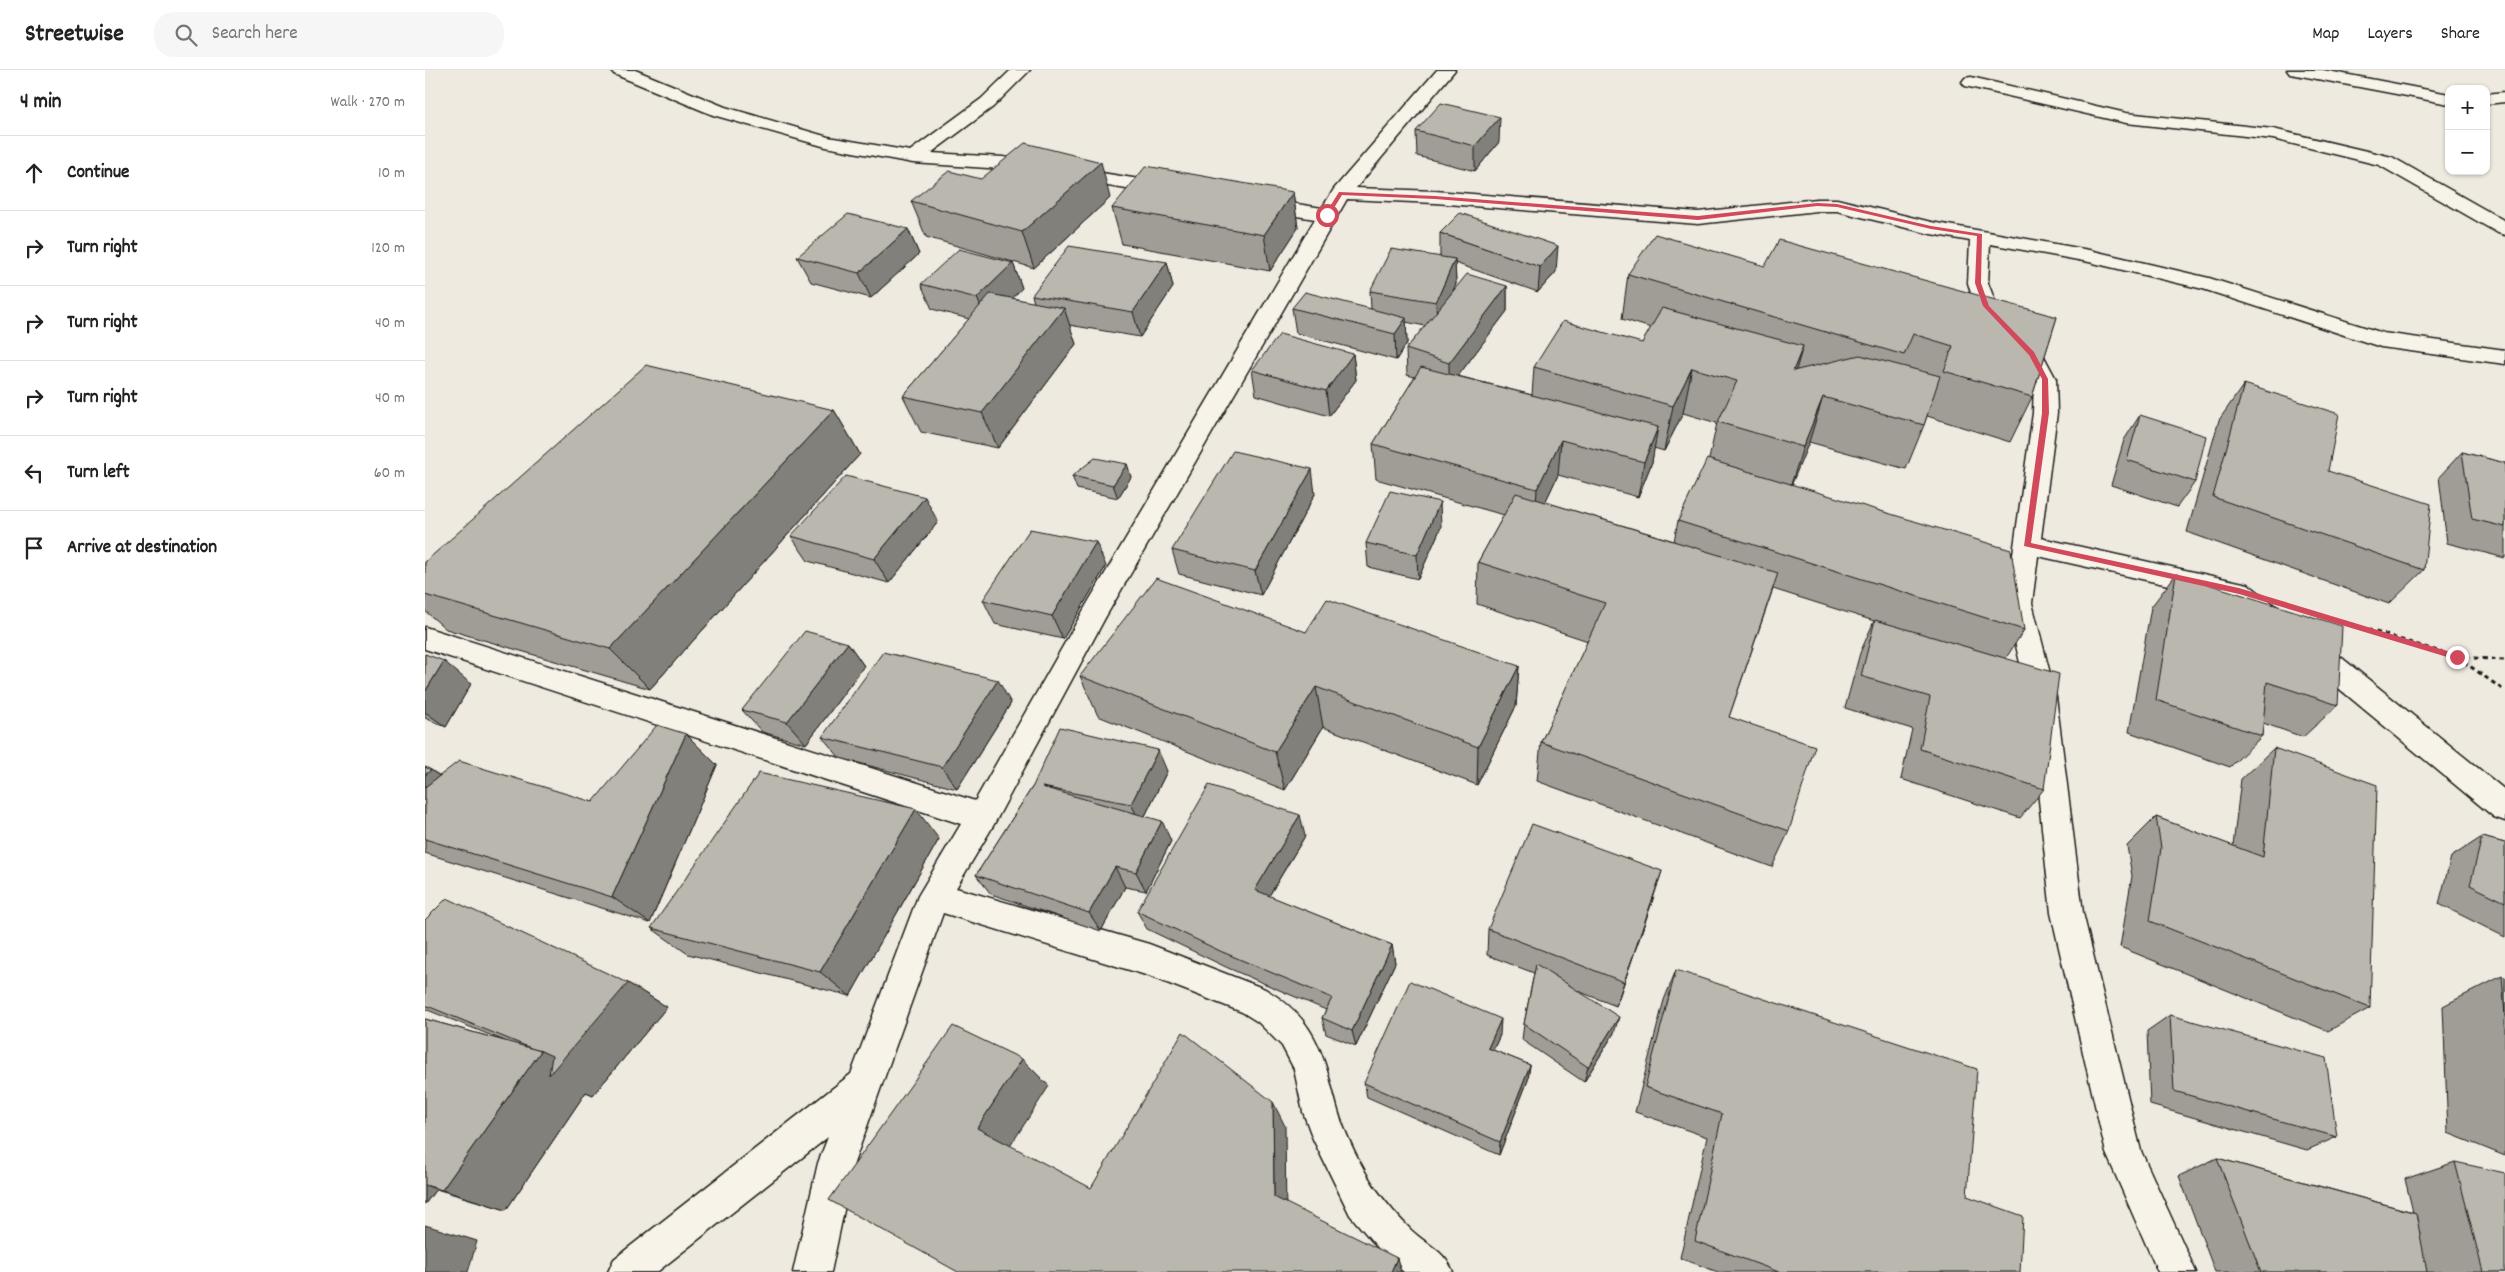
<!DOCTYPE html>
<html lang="en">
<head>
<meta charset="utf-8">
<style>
  body { margin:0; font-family:Dekko,sans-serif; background:#f6f6f6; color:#222 }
  .controls { position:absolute; right:15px; top:15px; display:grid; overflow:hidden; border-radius:10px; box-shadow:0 1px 4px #0004 }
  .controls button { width:45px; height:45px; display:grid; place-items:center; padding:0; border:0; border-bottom:1px solid #e0e0e0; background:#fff; color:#222; font:25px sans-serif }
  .stop { position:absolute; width:15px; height:15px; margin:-11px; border:4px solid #d1495b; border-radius:50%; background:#fff }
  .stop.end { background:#d1495b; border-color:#fff; box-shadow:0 1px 5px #0008 }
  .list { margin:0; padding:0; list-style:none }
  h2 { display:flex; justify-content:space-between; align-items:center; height:65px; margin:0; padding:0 20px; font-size:21px }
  h2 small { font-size:16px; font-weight:400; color:#767676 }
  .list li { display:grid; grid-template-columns:32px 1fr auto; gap:15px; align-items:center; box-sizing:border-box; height:75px; padding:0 20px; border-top:1px solid #e0e0e0 }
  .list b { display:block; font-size:19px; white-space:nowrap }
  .list em { font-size:16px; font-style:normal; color:#767676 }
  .icon { flex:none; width:28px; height:28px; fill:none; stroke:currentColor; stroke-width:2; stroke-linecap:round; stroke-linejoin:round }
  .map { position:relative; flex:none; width:2080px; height:1202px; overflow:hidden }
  header { display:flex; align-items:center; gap:30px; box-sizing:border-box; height:70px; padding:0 25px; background:#fff; border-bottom:1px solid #e0e0e0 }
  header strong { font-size:24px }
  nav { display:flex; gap:28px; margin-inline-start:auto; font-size:18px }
  .search { width:350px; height:45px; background:#f6f6f6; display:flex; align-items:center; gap:12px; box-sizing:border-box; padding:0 18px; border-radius:20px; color:#767676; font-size:19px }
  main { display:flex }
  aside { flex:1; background:#fff }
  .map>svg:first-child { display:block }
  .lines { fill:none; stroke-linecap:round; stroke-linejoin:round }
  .minor-casing { stroke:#1c1c1c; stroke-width:3 }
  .path { stroke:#1c1c1c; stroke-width:3; stroke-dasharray:4.5 4; stroke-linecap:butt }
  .minor { fill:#f7f3e8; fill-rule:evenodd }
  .wall { fill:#a09d96; stroke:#1c1c1c; fill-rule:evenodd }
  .shaded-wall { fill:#82807a; stroke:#1c1c1c }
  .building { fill:#bab7af; stroke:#1c1c1c }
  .route { fill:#d1495b }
</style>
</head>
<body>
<header>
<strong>Streetwise</strong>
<div class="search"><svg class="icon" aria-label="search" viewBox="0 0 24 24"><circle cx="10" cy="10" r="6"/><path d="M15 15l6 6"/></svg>Search here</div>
<nav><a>Map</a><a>Layers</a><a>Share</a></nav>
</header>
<main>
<aside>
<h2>4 min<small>Walk · 270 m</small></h2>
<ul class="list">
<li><svg class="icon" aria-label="ahead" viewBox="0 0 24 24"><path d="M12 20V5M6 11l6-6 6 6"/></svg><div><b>Continue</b></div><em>10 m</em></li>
<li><svg class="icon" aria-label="right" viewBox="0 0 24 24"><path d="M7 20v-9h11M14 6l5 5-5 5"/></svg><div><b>Turn right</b></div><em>120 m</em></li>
<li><svg class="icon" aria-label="right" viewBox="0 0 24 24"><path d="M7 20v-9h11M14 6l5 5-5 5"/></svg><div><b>Turn right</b></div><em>40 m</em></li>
<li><svg class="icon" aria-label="right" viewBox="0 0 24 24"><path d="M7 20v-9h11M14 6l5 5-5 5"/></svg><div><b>Turn right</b></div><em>40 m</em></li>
<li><svg class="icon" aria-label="left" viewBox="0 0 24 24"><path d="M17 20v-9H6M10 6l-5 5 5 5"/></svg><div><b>Turn left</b></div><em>60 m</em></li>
<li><svg class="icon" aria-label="arrive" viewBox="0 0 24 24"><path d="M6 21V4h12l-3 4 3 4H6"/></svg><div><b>Arrive at destination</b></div></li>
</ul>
</aside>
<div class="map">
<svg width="2080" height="1202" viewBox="0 0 2080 1202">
  <rect width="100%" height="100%" fill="#eeeae0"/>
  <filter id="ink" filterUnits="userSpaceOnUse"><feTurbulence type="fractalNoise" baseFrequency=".02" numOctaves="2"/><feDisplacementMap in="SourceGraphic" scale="10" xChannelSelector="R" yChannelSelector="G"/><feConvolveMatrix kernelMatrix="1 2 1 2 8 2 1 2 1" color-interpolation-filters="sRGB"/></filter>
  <g filter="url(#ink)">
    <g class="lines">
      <defs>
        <g id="minor">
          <path d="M 186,0 L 210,0 L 300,37 L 403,67 L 485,81 L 556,29 L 586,0 L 605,0 L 568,37 L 506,83 L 578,87 L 745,114 L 752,116 L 755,120 L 752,124 L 745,126 L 578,99 L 488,93 L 401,77 L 288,45 L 189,4 Z"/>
          <path d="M 1012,0 L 1030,0 L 931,118 L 1010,121 L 1273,142 L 1392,129 L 1412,129 L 1506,152 L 1664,180 L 1784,208 L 1958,263 L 2080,280 L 2080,294 L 1956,277 L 1778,219 L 1664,192 L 1565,174 L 1563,213 L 1571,234 L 1615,279 L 1631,309 L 1632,343 L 1616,468 L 1823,514 L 1857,541 L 1861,548 L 1857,555 L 1848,558 L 1839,555 L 1806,529 L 1613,486 L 1607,533 L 1631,627 L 1658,843 L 1716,1081 L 1771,1202 L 1733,1202 L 1681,1083 L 1626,843 L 1603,627 L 1581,533 L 1608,343 L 1609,309 L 1598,288 L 1550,236 L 1543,213 L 1545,171 L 1506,164 L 1412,141 L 1392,141 L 1273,154 L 1010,133 L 922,129 L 680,548 L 568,756 L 531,818 L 724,874 L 840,919 C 893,950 898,986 913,1041 C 919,1062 938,1101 951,1119 C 961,1133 974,1148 986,1160 C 1003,1176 1019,1180 1028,1202 L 979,1202 L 960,1186 L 925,1145 L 888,1069 L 878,1042 L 869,999 L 857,976 L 833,952 L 817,942 L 724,906 L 518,843 L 429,1093 L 406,1202 L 368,1202 L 393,1093 L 403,1067 L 232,1202 L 183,1202 L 189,1189 L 426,1004 L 493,826 L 536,754 L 0,579 L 0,557 L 550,731 L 662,534 L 890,149 L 834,140 L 827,138 L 824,134 L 827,130 L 834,128 L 897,138 L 909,119 Z"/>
          <path d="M 1862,0 L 1898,0 L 2024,24 L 2024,34 L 1871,5 L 1865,4 Z"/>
          <path d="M 1546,7 L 1701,43 L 1848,59 L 1967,87 L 2080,151 L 2080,165 L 2073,163 L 1954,95 L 1848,69 L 1701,53 L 1540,16 L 1537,12 L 1540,8 Z"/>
          <path d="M 2080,22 L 2080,32 L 2061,34 L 2061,24 Z"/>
          <path d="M 1886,568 L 1896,571 L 2080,720 L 2080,751 L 2069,747 L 1876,587 L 1872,579 L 1876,571 Z"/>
        </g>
      </defs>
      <!-- minor casing -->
      <use href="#minor" class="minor-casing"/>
      <!-- path -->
      <g class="path">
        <path d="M 1918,552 L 2032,587 L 2080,621"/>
        <path d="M 2032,587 L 2080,590"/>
      </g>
      <!-- minor -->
      <use href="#minor" class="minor"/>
    </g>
    <!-- wall -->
    <g class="wall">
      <path d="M 991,61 L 1074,72 L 1050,101 L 992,86 Z"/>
      <path d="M 868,122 L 873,158 L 845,201 L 697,174 L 687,138 Z"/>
      <path d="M 685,128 L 609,198 L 501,167 L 486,131 Z"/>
      <path d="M 483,159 L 494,184 L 446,228 L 386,212 L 372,187 Z"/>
      <path d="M 1015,163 L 1131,202 L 1113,222 L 1030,193 L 1031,214 L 1027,223 L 1082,216 L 1082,241 L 1033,306 L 1107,325 L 1109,297 L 1217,273 L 1226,258 L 1197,249 L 1203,204 L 1340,196 L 1632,247 L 1607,327 L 1585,372 L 1502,346 L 1499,355 L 1481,399 L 1384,372 L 1366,414 L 1599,560 L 1581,588 L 1619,719 L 1595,748 L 1476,709 L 1487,659 L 1420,638 L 1435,583 L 1449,551 L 1348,519 L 1304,647 L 1364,761 L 1347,797 L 1112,711 L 1116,672 L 1163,571 L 1052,534 L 1053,492 L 1079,445 L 951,409 L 948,374 L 990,307 L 982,305 L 981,279 L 1000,256 L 981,252 L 982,273 L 971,290 L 871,263 L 867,238 L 946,239 L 945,221 L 1015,186 ZM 1258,343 L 1292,353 L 1284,389 L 1253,451 L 1249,471 L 1120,432 L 1133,405 L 1213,427 L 1227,392 L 1229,378 L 1239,381 Z"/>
      <path d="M 742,192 L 748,217 L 715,267 L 644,255 L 651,274 L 573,378 L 496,362 L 478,326 L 544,249 L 507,239 L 496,214 L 588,193 L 597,218 L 587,228 L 609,233 L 607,225 Z"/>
      <path d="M 928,284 L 931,310 L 904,346 L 831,325 L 827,300 Z"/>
      <path d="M 1819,314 L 1999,500 L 1964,534 L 1762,462 L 1794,350 Z"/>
      <path d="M 409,340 L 435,384 L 225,619 L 21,559 L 0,541 L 0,492 Z"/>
      <path d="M 1715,345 L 1770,412 L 1752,437 L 1686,415 L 1699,370 Z"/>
      <path d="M 2037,382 L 2080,393 L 2080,488 L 2022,473 L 2014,407 Z"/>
      <path d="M 702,394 L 706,407 L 693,428 L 652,419 L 647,406 Z"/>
      <path d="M 890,424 L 836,525 L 754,504 L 747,480 Z"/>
      <path d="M 513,452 L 464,513 L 383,491 L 366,466 Z"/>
      <path d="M 1016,457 L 993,509 L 943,497 L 941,473 Z"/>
      <path d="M 681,496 L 638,569 L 570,554 L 558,530 Z"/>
      <path d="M 1751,504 L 1913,635 L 1878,667 L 1838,653 L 1837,666 L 1805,697 L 1704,662 L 1726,537 Z"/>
      <path d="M 881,562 L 1094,596 L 1091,636 L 1052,715 L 898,657 L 860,720 L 673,646 L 655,606 Z"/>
      <path d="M 423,573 L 439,596 L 381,674 L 337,662 L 317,640 Z"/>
      <path d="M 0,584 L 46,614 L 21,657 L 0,648 Z"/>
      <path d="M 586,633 L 532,719 L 415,688 L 397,667 Z"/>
      <path d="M 1849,678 L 1945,938 L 1903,961 L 1695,877 L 1707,806 L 1702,776 L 1731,747 L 1808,776 L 1816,709 Z"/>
      <path d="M 292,695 L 225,853 L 0,783 L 0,697 L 6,700 L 15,706 L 168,732 Z"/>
      <path d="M 742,701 L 720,746 L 746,771 L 721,821 L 700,817 L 676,861 L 566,824 L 551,805 L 608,716 Z"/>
      <path d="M 880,766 L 844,826 L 967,875 L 970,893 L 931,976 L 901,964 L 897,948 L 901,940 L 803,898 L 722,859 L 712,841 Z"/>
      <path d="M 2057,767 L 2080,773 L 2080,867 L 2014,834 L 2026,787 Z"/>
      <path d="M 514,769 L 425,926 L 263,884 L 226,858 Z"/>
      <path d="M 1228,829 L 1191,936 L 1153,921 L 1189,963 L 1159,1012 L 1097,970 L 1099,954 L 1109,903 L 1062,885 L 1063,859 Z"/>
      <path d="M 0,850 L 203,913 L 242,937 L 168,1025 L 161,1022 L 81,1140 L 11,1119 L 0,1134 L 0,949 L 80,971 L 0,939 Z"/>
      <path d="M 1251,900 L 1542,1126 L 1595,1202 L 1293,1202 L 1255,1188 L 1282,1067 L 1210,1042 L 1239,930 Z"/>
      <path d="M 2077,906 L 2080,907 L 2080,1086 L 2023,1063 L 2018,936 Z"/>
      <path d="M 1745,945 L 1912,1067 L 1882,1080 L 1725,1035 L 1722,961 Z"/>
      <path d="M 1075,965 L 1068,980 L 1105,995 L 1103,1010 L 1074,1085 L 942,1027 L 939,1013 Z"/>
      <path d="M 1792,1088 L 1988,1142 L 1980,1109 L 2030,1092 L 2080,1202 L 1790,1202 L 1754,1106 Z"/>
    </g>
    <!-- shaded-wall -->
    <g class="shaded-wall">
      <path d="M 1075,47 L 1074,72 L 1050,101 L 1050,76 Z"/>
      <path d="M 676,92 L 685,128 L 609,198 L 597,162 Z"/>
      <path d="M 868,122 L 873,158 L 845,201 L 839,165 Z"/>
      <path d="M 483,159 L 494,184 L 446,228 L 434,203 Z"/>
      <path d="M 1133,176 L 1131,202 L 1113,222 L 1115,197 Z"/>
      <path d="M 1030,189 L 1031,214 L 1012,258 L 1011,232 Z"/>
      <path d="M 742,192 L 748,217 L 715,267 L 708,242 Z"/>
      <path d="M 588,193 L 597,218 L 563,254 L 552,228 Z"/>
      <path d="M 1082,216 L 1082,241 L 1024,318 L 1024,293 Z"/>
      <path d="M 639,238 L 651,274 L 573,378 L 557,343 Z"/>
      <path d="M 981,248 L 982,273 L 971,290 L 970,264 Z"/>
      <path d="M 1378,276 L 1365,321 L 1368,301 Z"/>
      <path d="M 928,284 L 931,310 L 904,346 L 901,321 Z"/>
      <path d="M 1267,298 L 1258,343 L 1239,381 L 1248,336 Z"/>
      <path d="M 1398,327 L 1384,372 L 1364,421 L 1378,377 Z"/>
      <path d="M 409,340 L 435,384 L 225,619 L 185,579 Z"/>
      <path d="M 1233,357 L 1227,392 L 1213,427 L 1219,392 Z"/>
      <path d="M 1136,370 L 1133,405 L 1110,454 L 1112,419 Z"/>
      <path d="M 702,394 L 706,407 L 693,428 L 688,415 Z"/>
      <path d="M 887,399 L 890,424 L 836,525 L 830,501 Z"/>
      <path d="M 500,427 L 513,452 L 464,513 L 449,489 Z"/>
      <path d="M 1015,432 L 1016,457 L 993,509 L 992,485 Z"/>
      <path d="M 671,472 L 681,496 L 638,569 L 627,546 Z"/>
      <path d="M 423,573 L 439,596 L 381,674 L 362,652 Z"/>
      <path d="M 19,591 L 46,614 L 21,657 L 0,642 L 0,622 Z"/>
      <path d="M 1094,596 L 1091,636 L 1052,715 L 1053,677 Z"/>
      <path d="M 573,610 L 586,633 L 532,719 L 517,697 Z"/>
      <path d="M 891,617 L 898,657 L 860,720 L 850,682 Z"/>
      <path d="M 261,664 L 292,695 L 225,853 L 187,827 Z"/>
      <path d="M 733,680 L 742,701 L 716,754 L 706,734 Z"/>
      <path d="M 6,700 L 35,721 L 0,754 L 0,705 Z"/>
      <path d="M 491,739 L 514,769 L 425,926 L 395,902 Z"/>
      <path d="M 875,745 L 880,766 L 836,839 L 830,820 Z"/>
      <path d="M 737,751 L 746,771 L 721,821 L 711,802 Z"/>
      <path d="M 690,797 L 700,817 L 676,861 L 664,843 Z"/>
      <path d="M 1237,801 L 1228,829 L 1191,936 L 1199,912 Z"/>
      <path d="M 967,875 L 970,893 L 931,976 L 927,961 Z"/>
      <path d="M 203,913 L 242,937 L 168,1025 L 161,1022 L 81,1140 L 17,1120 L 116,981 Z"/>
      <path d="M 1194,947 L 1189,963 L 1159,1012 L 1163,997 Z"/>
      <path d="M 1076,949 L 1075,965 L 1062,994 L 1063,978 Z"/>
      <path d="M 597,989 L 624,1016 L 582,1081 L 552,1058 Z"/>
      <path d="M 1105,995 L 1103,1010 L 1074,1085 L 1075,1072 Z"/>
      <path d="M 848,1032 L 860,1056 L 861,1147 L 849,1127 Z"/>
      <path d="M 0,1115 L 11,1119 L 0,1134 Z"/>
      <path d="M 0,1155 L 52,1171 L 43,1202 L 0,1202 Z"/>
      <path d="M 972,1188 L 976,1202 L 966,1202 Z"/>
    </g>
    <!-- building -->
    <g class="building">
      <path d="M 1016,33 L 1075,47 L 1050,76 L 991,61 Z"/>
      <path d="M 600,73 L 676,92 L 597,162 L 486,131 L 524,101 L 556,109 Z"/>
      <path d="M 721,96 L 868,122 L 839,165 L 687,138 Z"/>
      <path d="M 1035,143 L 1133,176 L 1115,197 L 1015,163 Z"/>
      <path d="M 423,144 L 483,159 L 434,203 L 372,187 Z"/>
      <path d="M 1230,164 L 1340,196 L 1354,170 L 1632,247 L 1607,327 L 1519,301 L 1528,276 L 1488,264 L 1479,285 L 1203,204 Z"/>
      <path d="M 644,176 L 742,192 L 708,242 L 607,225 Z"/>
      <path d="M 534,179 L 588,193 L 552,228 L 496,214 Z"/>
      <path d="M 966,179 L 1030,189 L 1011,232 L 945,221 Z"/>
      <path d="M 1042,204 L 1082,216 L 1024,293 L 981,279 Z"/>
      <path d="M 880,222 L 981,248 L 970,264 L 867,238 Z"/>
      <path d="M 565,224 L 639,238 L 557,343 L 478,326 Z"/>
      <path d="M 1237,238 L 1378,276 L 1368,301 L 1435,285 L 1515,306 L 1499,355 L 1398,327 L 1378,377 L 1293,352 L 1312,311 L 1267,298 L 1248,336 L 1109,297 L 1138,251 L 1217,273 Z"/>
      <path d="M 855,264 L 928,284 L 901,321 L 827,300 Z"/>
      <path d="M 221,295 L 409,340 L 185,579 L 0,525 L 0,492 Z"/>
      <path d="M 996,297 L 1233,357 L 1219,392 L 1136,370 L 1112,419 L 948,374 Z"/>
      <path d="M 1819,314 L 1914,344 L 1903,401 L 2006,434 L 1999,500 L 1788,427 Z"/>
      <path d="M 1715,345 L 1781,366 L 1770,412 L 1702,390 Z"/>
      <path d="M 808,381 L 887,399 L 830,501 L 747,480 Z"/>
      <path d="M 2037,382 L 2080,393 L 2080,457 L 2047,449 Z"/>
      <path d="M 670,388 L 702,394 L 688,415 L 647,406 Z"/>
      <path d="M 1282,389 L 1586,480 L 1599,560 L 1253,451 Z"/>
      <path d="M 421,406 L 500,427 L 449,489 L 366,466 Z"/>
      <path d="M 965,421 L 1015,432 L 992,485 L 941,473 Z"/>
      <path d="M 1091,423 L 1353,503 L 1304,647 L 1390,676 L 1364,761 L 1116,672 L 1180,533 L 1053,492 Z"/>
      <path d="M 605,459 L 671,472 L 627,546 L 558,530 Z"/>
      <path d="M 1751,504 L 1917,556 L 1913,635 L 1842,612 L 1837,666 L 1731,630 Z"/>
      <path d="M 731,508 L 881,562 L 902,529 L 1094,596 L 1053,677 L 891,617 L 850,682 L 655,606 Z"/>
      <path d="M 1450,550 L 1634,604 L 1619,719 L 1495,679 L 1505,627 L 1436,606 Z"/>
      <path d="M 380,561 L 423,573 L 362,652 L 317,640 Z"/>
      <path d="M 458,582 L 573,610 L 517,697 L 397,667 Z"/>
      <path d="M 0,584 L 19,591 L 0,622 Z"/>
      <path d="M 232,655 L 261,664 L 187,827 L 0,769 L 0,717 L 34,691 L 168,732 Z"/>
      <path d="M 635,657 L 733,680 L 706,734 L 617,717 L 737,751 L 711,802 L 690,797 L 664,843 L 551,805 L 608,716 Z"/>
      <path d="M 1849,678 L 1952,715 L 1945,938 L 1725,851 L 1736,778 L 1731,747 L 1838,787 Z"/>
      <path d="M 0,697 L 6,700 L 0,705 Z"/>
      <path d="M 334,703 L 491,739 L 395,902 L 226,858 Z"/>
      <path d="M 784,715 L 875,745 L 830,820 L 967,875 L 927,961 L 897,948 L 907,928 L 795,881 L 712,841 Z"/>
      <path d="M 1107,754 L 1237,801 L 1199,912 L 1063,859 Z"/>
      <path d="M 2057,767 L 2080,773 L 2080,832 L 2045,815 Z"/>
      <path d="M 22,828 L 203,913 L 124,1005 L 127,986 L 116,981 L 108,979 L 0,935 L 0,850 Z"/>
      <path d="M 1111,894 L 1194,947 L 1163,997 L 1099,954 Z"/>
      <path d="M 1251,900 L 1552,999 L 1542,1126 L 1598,1146 L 1595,1202 L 1354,1202 L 1270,1171 L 1297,1044 L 1220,1017 Z"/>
      <path d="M 2077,906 L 2080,907 L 2080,946 Z"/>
      <path d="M 985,911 L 1076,949 L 1063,978 L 1105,995 L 1075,1072 L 939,1013 Z"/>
      <path d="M 1745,945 L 1901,988 L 1912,1067 L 1749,1021 Z"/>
      <path d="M 0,949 L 116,981 L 17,1120 L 0,1115 Z"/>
      <path d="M 528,956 L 597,989 L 552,1058 L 666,1118 L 758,962 L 848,1032 L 849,1127 L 972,1188 L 966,1202 L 533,1202 L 404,1130 Z"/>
      <path d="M 1792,1088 L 1991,1143 L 2002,1202 L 1836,1202 Z"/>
      <path d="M 2030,1092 L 2080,1103 L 2080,1202 L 2058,1202 Z"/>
    </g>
  </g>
  <!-- route -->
  <path class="route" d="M 914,122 L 1010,126 L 1273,146 L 1392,133 L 1412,134 L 1506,156 L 1557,164 L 1556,213 L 1564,236 L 1609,282 L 1623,309 L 1624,343 L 1606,473 L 1814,518 L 2032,584 L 2036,587 L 2032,590 L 1814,524 L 1599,476 L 1617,343 L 1617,309 L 1604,285 L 1558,236 L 1550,213 L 1552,166 L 1506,159 L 1412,137 L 1392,136 L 1273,150 L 1010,129 L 917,125 L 904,146 L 899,146 Z"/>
</svg>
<div class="controls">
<button>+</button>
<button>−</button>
</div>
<div class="stop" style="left:902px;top:145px"></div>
<div class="stop end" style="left:2032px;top:587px"></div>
</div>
</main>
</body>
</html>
